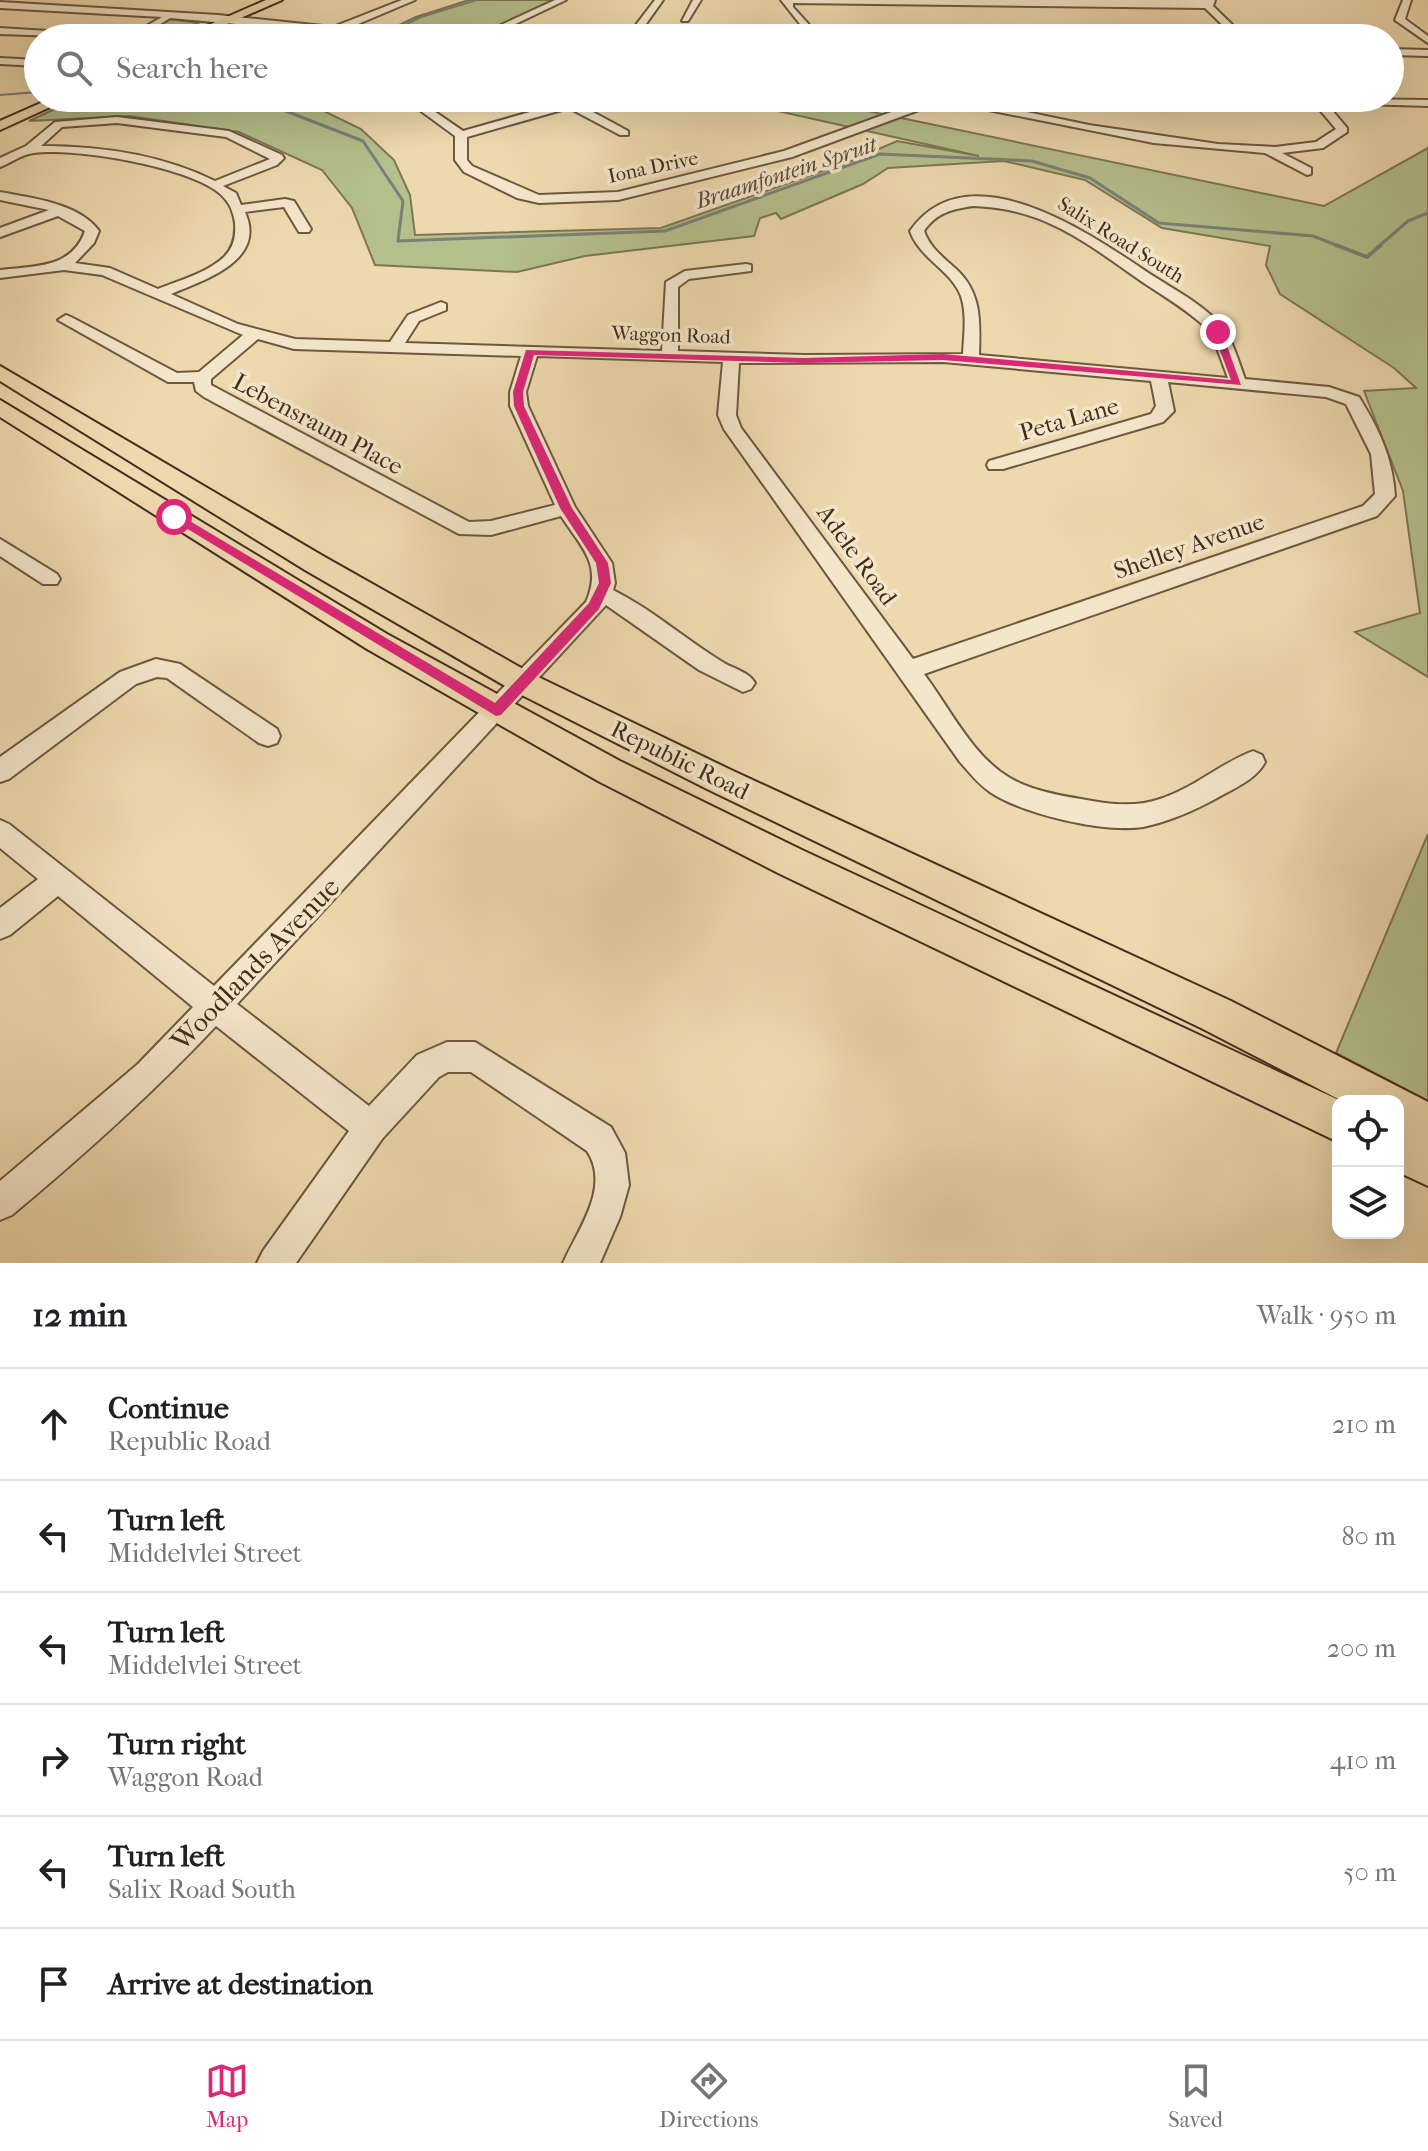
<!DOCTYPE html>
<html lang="en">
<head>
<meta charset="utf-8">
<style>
  body { margin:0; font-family:"IM FELL French Canon",serif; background:#f2f2f2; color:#202124 }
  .controls { position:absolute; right:24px; bottom:24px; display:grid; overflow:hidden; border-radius:16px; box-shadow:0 8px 32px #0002 }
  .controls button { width:72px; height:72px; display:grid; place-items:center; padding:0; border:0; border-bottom:2px solid #e0e0e0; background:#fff; color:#202124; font:40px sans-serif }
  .stop { position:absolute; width:24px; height:24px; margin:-18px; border:6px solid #db2777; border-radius:50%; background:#fff }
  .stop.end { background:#db2777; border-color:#fff; box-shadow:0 2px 8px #0008 }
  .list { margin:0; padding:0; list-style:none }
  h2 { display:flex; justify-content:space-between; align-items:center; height:104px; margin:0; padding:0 32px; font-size:34px }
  h2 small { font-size:26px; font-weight:400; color:#757577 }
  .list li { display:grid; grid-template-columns:52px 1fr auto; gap:24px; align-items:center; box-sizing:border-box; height:112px; padding:0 32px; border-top:2px solid #e0e0e0 }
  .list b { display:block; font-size:30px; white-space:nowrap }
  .list p { margin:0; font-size:26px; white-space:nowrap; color:#757577 }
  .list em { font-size:26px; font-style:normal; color:#757577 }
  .icon { flex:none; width:44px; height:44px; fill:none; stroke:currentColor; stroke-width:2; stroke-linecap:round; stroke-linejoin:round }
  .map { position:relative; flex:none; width:1428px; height:1263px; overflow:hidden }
  .search { position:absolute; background:#fff; box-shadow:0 8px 32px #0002; left:24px; right:24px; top:24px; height:88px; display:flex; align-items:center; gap:20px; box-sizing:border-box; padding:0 28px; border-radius:44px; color:#757577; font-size:30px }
  .sheet { height:776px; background:#fff }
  nav { display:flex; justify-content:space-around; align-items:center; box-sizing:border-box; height:112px; border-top:2px solid #e0e0e0; background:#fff; font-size:22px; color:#757577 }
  nav a { display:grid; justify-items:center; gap:4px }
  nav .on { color:#db2777 }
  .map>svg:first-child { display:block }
  .green { fill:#b5c08c; stroke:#7c7654; stroke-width:2 }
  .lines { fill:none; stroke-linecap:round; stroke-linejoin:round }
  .stream-far2 { stroke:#7b8079; stroke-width:2 }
  .stream-far1 { stroke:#7b8079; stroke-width:3 }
  .stream { stroke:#7b8079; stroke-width:4 }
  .minor-casing { stroke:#6e5840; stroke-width:4 }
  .major-casing { stroke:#442d1b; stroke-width:4 }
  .minor { fill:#f4e6ca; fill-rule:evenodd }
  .major { fill:#eed9ae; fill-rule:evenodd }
  .route { fill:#db2777 }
  .labels { text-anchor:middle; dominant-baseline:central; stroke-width:7; stroke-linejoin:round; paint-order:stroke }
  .far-street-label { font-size:20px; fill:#442d1b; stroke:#f4e6ca }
  .far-water-label { font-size:22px; font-style:italic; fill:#56493a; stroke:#f4e6ca }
  .street-label { font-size:24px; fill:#442d1b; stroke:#f4e6ca }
  .near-street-label { font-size:28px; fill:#442d1b; stroke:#f4e6ca }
</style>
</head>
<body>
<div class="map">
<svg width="1428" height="1263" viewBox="0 0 1428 1263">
  <rect width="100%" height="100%" fill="#eed9ae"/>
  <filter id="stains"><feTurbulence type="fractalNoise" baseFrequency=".0025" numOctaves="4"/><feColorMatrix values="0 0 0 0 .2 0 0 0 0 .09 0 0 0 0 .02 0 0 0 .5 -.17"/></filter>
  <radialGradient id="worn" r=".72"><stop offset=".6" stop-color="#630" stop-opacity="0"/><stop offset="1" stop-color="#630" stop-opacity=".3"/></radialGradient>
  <!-- green -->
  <g class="green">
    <path d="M 469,0 L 558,0 L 500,33 L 519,38 L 412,35 L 372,38 L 416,17 Z"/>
    <path d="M 169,19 L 198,23 L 171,38 L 133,38 Z"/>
    <path d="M 78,98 L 297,98 L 361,129 L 394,160 L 410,195 L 415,235 L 661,228 L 851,161 L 897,141 L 979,156 L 719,98 L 805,98 L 1324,206 L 1428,148 L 1428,677 L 1355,632 L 1420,613 L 1403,491 L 1364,391 L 1416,388 L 1394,368 L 1280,294 L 1266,265 L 1270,246 L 1162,228 L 1085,180 L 1004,161 L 888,168 L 863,184 L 781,219 L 776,213 L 760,218 L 754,236 L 585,256 L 517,272 L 375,265 L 352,208 L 322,170 L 239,132 L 129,116 L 29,121 Z"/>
    <path d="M 1428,834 L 1428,1101 L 1336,1053 Z"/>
  </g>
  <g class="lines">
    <!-- stream-far2 -->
    <g class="stream-far2">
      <path d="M 378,38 L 421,17 L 477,0"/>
      <path d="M 0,95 L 38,92"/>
      <path d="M 253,98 L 283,110"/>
    </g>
    <!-- stream-far1 -->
    <g class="stream-far1">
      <path d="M 278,108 L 363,141 L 403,201 L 398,241 L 665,231 L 880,154 L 1032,161 L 1090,178 L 1159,223 L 1313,236 L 1341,247"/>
      <path d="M 1378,247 L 1408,221 L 1428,213"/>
    </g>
    <!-- stream -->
    <path class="stream" d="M 1336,245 L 1367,257 L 1381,245"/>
    <defs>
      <g id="minor">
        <path d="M 402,0 L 415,0 L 325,38 L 314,37 L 323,32 L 170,18 L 138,38 L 126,38 L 162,17 L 0,8 L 0,2 L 218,15 L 333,27 Z"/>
        <path d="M 555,0 L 566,0 L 486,38 L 473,38 Z"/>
        <path d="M 655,0 L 663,0 L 636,38 L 626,38 Z"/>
        <path d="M 693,0 L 701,0 L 688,21 L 682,21 Z"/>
        <path d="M 781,0 L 1215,0 L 1213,6 L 1246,38 L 1236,38 L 1205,8 L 793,3 L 793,7 L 821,38 L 811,38 Z"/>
        <path d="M 1403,0 L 1411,0 L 1405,19 L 1428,36 L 1428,43 L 1395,20 Z"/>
        <path d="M 0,28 L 112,35 L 117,38 L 0,34 Z"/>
        <path d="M 1390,49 L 1428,50 L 1428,56 L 1390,55 Z"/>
        <path d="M 0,58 L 38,60 L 38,66 L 0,64 Z"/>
        <path d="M 403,98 L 415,98 L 463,131 L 579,98 L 596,98 L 580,105 L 628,131 L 628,135 L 620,135 L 569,108 L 467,137 L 467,160 L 472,166 L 539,195 L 618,192 L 784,151 L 930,98 L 960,98 L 1089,125 L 1218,144 L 1275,147 L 1316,142 L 1336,129 L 1314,103 L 1271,101 L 1266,98 L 1428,100 L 1428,106 L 1326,103 L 1347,128 L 1347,132 L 1323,148 L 1282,153 L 1311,168 L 1311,174 L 1307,175 L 1265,153 L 1154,143 L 943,101 L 792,157 L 618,200 L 539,203 L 517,198 L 464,172 L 455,160 L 455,136 Z"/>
        <path d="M 117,117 L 229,131 L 282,155 L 284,158 L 277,165 L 223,186 L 236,193 L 241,205 L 285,199 L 294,201 L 311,229 L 309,232 L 299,232 L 284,207 L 245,212 C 267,261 204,280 171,294 L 238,324 L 295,339 L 390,342 L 408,315 L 441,302 L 446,304 L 446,310 L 419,321 L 405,343 L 662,351 L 666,282 L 685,271 L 746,264 L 751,265 L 751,271 L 689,279 L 678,287 L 678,351 L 804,355 L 963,354 C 964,335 967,314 961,296 C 951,270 920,259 910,231 C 968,148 1092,235 1150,274 C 1173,289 1201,303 1220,324 C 1233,340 1238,360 1245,379 L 1329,387 L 1359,397 C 1379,429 1393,459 1395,496 L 1377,516 L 924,674 C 949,707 973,757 1010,778 C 1031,790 1057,795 1081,799 C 1107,804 1134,808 1160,799 C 1194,788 1221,763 1253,751 L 1262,755 L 1265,762 C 1257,779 1233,789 1217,798 C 1195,810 1168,822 1143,827 C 1103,833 1023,814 990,792 C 978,784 969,772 960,762 L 724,429 L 718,415 L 723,362 L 537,356 L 526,392 L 528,406 L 575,507 L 612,563 L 615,583 L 613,590 C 653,610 686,640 724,663 C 734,669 749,672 755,683 L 751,689 L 743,692 L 699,670 L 606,605 L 237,1004 L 369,1106 L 417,1055 L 447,1042 L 475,1042 L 611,1127 L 625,1153 L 629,1185 L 620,1217 L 600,1263 L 563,1263 C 578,1229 611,1187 587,1151 L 471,1072 L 448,1072 L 439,1077 L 382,1139 L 296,1263 L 257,1263 L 263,1251 L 349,1131 L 216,1026 C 152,1094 84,1155 12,1215 L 0,1220 L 0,1181 L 138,1064 L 193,1007 L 58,896 L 10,935 L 0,939 L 0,908 L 38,879 L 0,848 L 0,820 L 9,824 L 214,986 L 586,602 C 603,564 581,547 561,516 L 491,535 L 459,534 L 204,397 L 196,391 L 194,382 L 168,382 L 58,320 L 66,315 L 71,317 L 177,373 L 199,372 L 243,335 L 102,275 L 64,270 L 0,278 L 0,270 C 33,266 72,269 85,231 L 58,216 L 0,237 L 0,228 L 49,210 L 0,200 L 0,192 C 31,198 79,203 99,231 L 94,243 L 75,263 L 110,268 L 158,289 C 180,280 207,273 224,257 C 234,247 236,236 235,223 C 234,216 231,206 226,200 C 204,168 73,147 34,153 C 22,154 11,163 0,167 L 0,158 L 26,146 L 55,122 ZM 117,123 L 226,137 L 270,159 L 215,181 C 160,154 101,146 41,146 L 62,127 ZM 973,206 C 1044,208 1085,242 1141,281 C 1162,295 1184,308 1202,324 L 1214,340 L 1228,378 L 979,355 C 980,322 982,293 956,269 C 943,257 930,248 924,231 C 936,213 952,209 973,206 ZM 258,339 L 294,349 L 521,356 L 510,392 L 510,406 L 555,505 L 491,521 L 469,522 L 211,385 L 211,379 ZM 943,362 L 1151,381 L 1156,406 L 1151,414 L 989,461 L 987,465 L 989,469 L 1003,469 L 1163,422 L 1174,411 L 1168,382 L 1326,397 L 1346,404 L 1371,454 L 1375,494 L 1363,506 L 913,659 L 741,428 L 736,415 L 739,363 Z"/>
        <path d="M 0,539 L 57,574 L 60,579 L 57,584 L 43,584 L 0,556 Z"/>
        <path d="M 156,659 L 180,664 L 277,729 L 280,736 L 277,743 L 268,746 L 259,743 L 167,678 L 157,677 L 136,684 L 9,779 L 0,782 L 0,757 L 120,672 Z"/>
      </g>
      <g id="major">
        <path d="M 266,0 L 282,0 L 195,38 L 179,38 Z"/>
        <path d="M 247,24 L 288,26 L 294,30 C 287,35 237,33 222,36 L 216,32 Z"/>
        <path d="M 52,98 L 70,98 L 0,130 L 0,121 Z"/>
        <path d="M 0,366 L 323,556 L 532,674 L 729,769 L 1231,1001 L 1428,1102 L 1428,1186 L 1398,1172 L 1398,1101 L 1342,1101 L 1203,1029 L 707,789 L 512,690 L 305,570 L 0,381 Z"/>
        <path d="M 0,400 L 387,634 L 620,761 L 802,850 L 1341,1101 L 1338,1101 L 1338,1142 L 778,873 L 598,781 L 367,649 L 0,417 Z"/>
      </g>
    </defs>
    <!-- minor casing -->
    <use href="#minor" class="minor-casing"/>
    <!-- major casing -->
    <use href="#major" class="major-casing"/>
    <!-- minor -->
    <use href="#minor" class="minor"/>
    <!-- major -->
    <use href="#major" class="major"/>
  </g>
  <!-- route -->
  <path class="route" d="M 1218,329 L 1222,332 L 1241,385 L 943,360 L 804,363 L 534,355 L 523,392 L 524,406 L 572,508 L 608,563 L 611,583 L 599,609 L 501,715 L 496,716 L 168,517 L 178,514 L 495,703 L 589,603 L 599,583 L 596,563 L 560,508 L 514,406 L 513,392 L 526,350 L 804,358 L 943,354 L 1231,380 L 1213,332 Z"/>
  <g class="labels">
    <!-- far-street labels -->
    <g class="far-street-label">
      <text transform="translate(653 167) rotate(-12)">Iona Drive</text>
      <text transform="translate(1121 240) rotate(32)">Salix Road South</text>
      <text transform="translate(671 335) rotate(2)">Waggon Road</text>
    </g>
    <!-- far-water labels -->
    <g class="far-water-label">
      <text transform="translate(786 173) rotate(-18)">Braamfontein Spruit</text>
    </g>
    <!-- street labels -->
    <g class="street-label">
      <text transform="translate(1069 419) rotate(-16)">Peta Lane</text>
      <text transform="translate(318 424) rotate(28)">Lebensraum Place</text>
      <text transform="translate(1189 546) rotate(-19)">Shelley Avenue</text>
      <text transform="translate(857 555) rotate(54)">Adele Road</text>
      <text transform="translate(680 760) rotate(26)">Republic Road</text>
    </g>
    <!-- near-street labels -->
    <g class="near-street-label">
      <text transform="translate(255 964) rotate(-46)">Woodlands Avenue</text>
    </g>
  </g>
  <rect width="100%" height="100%" filter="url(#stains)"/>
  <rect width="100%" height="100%" fill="url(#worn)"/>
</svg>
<div class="controls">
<button><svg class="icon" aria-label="locate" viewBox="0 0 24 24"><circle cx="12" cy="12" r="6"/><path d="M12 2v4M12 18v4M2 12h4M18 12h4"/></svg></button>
<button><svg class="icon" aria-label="layers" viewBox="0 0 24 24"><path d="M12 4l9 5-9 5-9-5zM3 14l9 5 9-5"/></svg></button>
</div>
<div class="stop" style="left:174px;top:517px"></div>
<div class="stop end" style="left:1218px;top:332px"></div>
<div class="search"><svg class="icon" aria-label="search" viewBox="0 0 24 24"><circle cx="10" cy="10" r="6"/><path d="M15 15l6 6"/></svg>Search here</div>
</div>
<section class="sheet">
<h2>12 min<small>Walk · 950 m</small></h2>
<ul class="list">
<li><svg class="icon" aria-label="ahead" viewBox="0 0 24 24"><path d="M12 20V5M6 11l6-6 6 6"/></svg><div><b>Continue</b><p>Republic Road</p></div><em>210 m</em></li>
<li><svg class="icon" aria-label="left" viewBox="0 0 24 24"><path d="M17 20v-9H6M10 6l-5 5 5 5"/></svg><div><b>Turn left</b><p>Middelvlei Street</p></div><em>80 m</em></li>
<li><svg class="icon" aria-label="left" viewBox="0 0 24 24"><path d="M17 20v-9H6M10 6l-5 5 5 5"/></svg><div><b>Turn left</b><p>Middelvlei Street</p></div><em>200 m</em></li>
<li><svg class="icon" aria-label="right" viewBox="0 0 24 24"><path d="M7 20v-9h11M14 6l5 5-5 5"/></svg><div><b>Turn right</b><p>Waggon Road</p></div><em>410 m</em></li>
<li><svg class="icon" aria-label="left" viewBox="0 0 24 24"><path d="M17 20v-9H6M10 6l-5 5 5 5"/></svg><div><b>Turn left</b><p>Salix Road South</p></div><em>50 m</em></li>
<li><svg class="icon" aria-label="arrive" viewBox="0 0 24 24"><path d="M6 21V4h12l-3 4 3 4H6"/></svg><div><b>Arrive at destination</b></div></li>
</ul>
</section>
<nav>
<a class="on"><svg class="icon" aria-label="map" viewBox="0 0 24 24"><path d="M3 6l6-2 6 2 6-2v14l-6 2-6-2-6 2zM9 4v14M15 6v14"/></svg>Map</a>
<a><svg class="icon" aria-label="directions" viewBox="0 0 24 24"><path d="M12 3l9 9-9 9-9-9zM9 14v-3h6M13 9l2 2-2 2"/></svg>Directions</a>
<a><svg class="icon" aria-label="saved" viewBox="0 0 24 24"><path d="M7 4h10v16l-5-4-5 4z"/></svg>Saved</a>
</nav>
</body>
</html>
